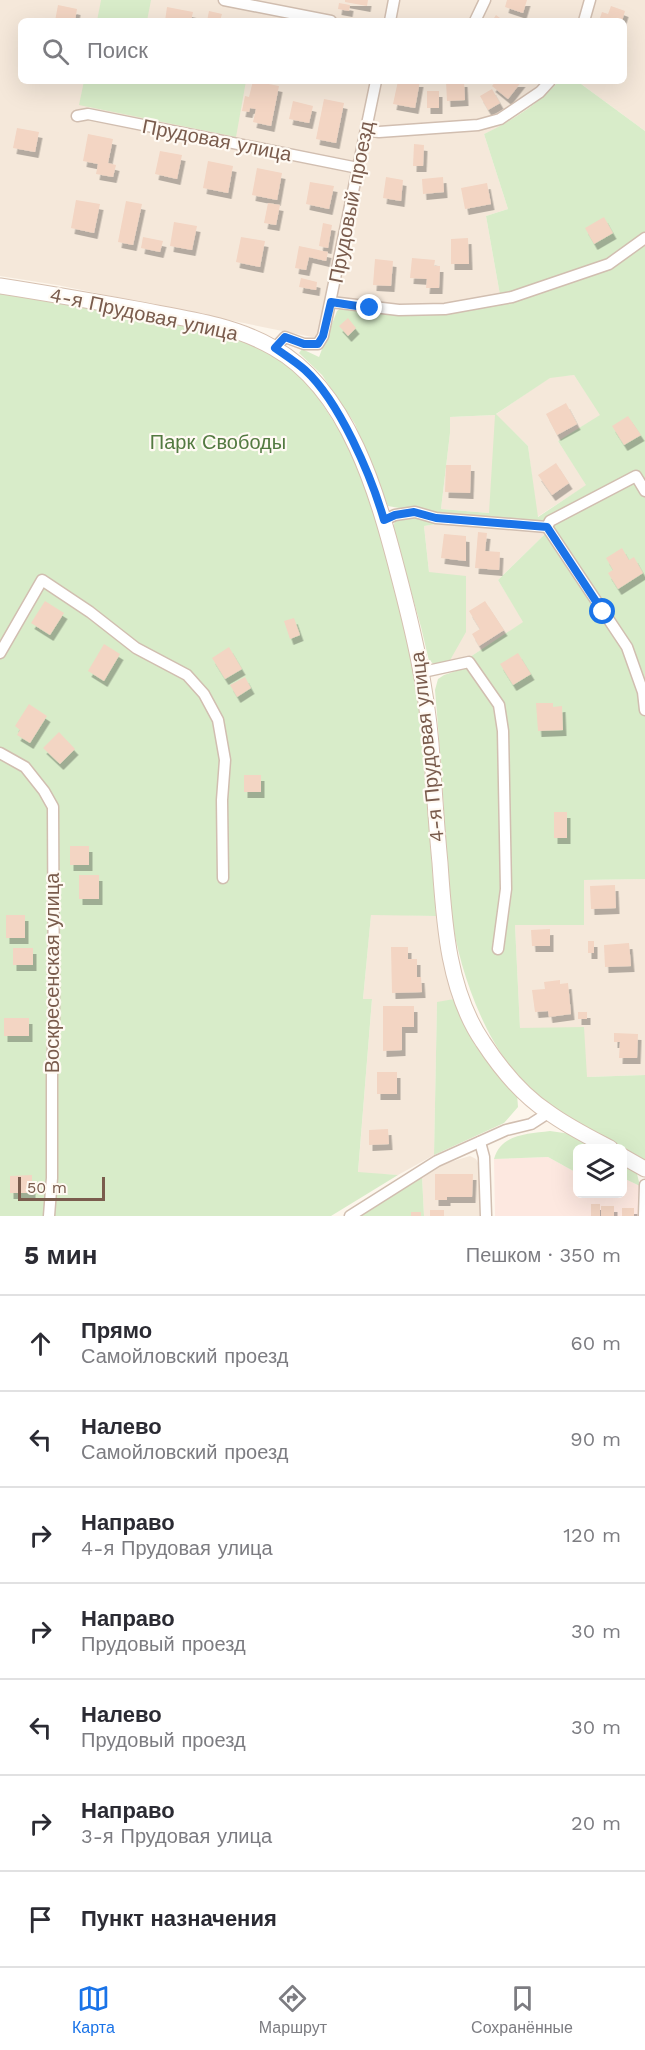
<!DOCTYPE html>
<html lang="ru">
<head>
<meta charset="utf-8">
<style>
  body { margin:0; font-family:"Work Sans",sans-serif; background:#f7f7f7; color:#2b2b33 }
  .controls { position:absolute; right:18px; bottom:18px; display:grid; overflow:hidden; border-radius:9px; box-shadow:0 6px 24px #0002 }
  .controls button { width:54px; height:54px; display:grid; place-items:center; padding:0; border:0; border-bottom:2px solid #e1e1e2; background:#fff; color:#2b2b33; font:30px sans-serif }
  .scale { position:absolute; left:18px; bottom:15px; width:87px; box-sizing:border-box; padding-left:6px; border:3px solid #7a5c4d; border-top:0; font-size:16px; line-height:21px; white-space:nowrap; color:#7a5c4d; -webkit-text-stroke:4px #fffaf3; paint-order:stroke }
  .stop { position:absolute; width:18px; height:18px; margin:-14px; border:4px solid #1a73e8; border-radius:50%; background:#fff }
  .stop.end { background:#1a73e8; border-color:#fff; box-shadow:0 2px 6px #0008 }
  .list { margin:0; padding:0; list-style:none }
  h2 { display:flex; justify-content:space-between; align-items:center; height:78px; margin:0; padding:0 24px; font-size:26px }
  h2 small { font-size:20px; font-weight:400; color:#7c7c81 }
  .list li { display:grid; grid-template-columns:39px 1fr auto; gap:18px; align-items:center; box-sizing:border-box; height:96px; padding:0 24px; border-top:2px solid #e1e1e2 }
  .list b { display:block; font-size:22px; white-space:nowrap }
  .list p { margin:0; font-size:20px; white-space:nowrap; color:#7c7c81 }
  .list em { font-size:20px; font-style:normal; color:#7c7c81 }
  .icon { flex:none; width:33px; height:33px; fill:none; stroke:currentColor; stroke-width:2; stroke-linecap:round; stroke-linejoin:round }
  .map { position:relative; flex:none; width:645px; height:1216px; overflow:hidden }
  .search { position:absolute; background:#fff; box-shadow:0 6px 24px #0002; left:18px; right:18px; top:18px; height:66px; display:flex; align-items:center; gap:15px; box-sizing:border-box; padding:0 21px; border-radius:9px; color:#7c7c81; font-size:22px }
  .sheet { height:750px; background:#fff }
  nav { display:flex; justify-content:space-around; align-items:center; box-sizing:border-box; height:84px; border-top:2px solid #e1e1e2; background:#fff; font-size:16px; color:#7c7c81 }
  nav a { display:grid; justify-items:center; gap:3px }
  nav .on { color:#1a73e8 }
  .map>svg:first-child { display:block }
  .residential { fill:#f5e8da }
  .commercial { fill:#fde8e0 }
  .green { fill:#d8ecc9; fill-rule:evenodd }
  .building { fill:#f3d5c3; filter:url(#shadow) }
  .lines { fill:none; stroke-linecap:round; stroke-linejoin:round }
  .street-casing { stroke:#d1beb0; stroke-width:13 }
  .secondary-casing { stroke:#d6c0b0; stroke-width:17 }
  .street { stroke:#fff; stroke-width:10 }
  .secondary { stroke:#fff; stroke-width:15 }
  .route { stroke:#1a73e8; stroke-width:8 }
  .labels { text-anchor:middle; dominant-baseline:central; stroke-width:4.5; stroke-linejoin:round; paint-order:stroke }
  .street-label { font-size:20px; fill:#7a5c4d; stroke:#fffaf3 }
  .park-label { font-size:20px; fill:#537a41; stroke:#fffaf3 }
</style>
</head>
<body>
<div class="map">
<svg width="645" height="1216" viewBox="0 0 645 1216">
  <defs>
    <filter id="shadow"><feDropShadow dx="3.5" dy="6" stdDeviation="0" flood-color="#0004"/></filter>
  </defs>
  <rect width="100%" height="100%" fill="#fdf6ec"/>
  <!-- residential -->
  <g class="residential">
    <path d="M 0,0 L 645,0 L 645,131 L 577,81 L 624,81 L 624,21 L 21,21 L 21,81 L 559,81 L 544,97 L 504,125 L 484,134 L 508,209 L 486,216 L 500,295 L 446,304 L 400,306 L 329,298 L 321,332 L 316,337 L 312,337 L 57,285 L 0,276 Z"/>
    <path d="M 574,375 L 601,415 L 558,441 L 587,485 L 537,517 L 528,446 L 496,415 L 490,513 L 441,509 L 450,433 L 450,417 L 495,415 L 550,377 Z"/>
    <path d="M 437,524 L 542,530 L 546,533 L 498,580 L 524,622 L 467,659 L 449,662 L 429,572 L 424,526 Z"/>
    <path d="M 645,879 L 645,1075 L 587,1077 L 520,1029 L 515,925 L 584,925 L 584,880 Z"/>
    <path d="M 371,914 L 436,916 L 444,962 L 454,999 L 437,1003 L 434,1155 L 398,1175 L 358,1173 L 372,999 L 363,999 Z"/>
    <path d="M 470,1156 L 476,1159 L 479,1165 L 480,1216 L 424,1216 L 422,1176 L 437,1166 Z"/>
  </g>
  <!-- commercial -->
  <path class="commercial" d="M 548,1157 L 577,1173 L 578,1194 L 622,1194 L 623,1178 L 640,1186 L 639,1216 L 495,1216 L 494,1159 Z"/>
  <!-- green -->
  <g class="green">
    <path d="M 101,0 L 151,0 L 147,21 L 97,21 Z"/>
    <path d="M 84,81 L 246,81 L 236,137 L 79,105 Z"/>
    <path d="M 559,81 L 577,81 L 645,131 L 645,879 L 584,880 L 584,925 L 515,925 L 520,1028 L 584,1027 L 587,1077 L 645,1075 L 645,1160 C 608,1139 569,1121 536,1094 C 488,1054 459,973 451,912 C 447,884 447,855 445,826 C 442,781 439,735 435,690 L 438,679 L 444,675 L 465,668 L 467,659 L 523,622 L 498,580 L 546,533 L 542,530 L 437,524 L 424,526 L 429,572 L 466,576 L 466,632 L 449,662 L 438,666 L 429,661 L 421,627 L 393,527 L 395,521 L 410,510 L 388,506 L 355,424 L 322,375 L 299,353 L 302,349 L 319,357 L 337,311 L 348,303 L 400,306 L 446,304 L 500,295 L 486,216 L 508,209 L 484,134 C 512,121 538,104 559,81 ZM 574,375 L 600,415 L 558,441 L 586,485 L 538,517 L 528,446 L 496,414 L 550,378 ZM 495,415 L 489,513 L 441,509 L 450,433 L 450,417 Z"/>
    <path d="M 0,290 L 183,322 L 240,339 L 270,353 L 300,373 L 321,402 L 341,433 L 361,476 L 374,511 L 417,677 L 436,916 L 371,915 L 363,999 L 372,999 L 358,1172 L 398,1175 L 331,1216 L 0,1216 Z"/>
    <path d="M 454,999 L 475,1045 L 517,1094 L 518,1107 L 504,1123 L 434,1155 L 437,1002 Z"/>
    <path d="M 550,1131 L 571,1134 L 598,1148 L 578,1148 L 577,1173 L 548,1157 L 494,1159 C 501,1134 527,1134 550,1131 Z"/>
    <path d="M 622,1162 L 636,1170 L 640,1186 L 623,1178 Z"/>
    <path d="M 422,1176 L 424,1216 L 361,1216 Z"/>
  </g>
  <!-- building -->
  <g class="building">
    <path d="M 345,0 L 368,0 L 367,6 L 345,2 Z"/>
    <path d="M 507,0 L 527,0 L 523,13 L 505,7 Z"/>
    <path d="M 339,3 L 350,5 L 349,11 L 338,9 Z"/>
    <path d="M 58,5 L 77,9 L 75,21 L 55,21 Z"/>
    <path d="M 611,6 L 625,11 L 622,21 L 599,21 L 602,12 L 608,14 Z"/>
    <path d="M 167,7 L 193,12 L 191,21 L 165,21 Z"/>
    <path d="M 209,11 L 222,14 L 220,21 L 207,21 Z"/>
    <path d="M 496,15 L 504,21 L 492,21 Z"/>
    <path d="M 253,81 L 279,86 L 271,126 L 253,122 L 256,109 L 250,108 L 249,112 L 242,111 L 245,96 L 249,97 Z"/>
    <path d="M 398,81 L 420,81 L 415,108 L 393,104 Z"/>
    <path d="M 446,81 L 464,81 L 465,100 L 447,101 Z"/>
    <path d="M 496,81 L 522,81 L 508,99 L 492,86 Z"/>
    <path d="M 492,89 L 500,103 L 488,110 L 480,96 Z"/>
    <rect x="427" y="91" width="12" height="17"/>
    <path d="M 324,99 L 344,103 L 336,143 L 316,139 Z"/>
    <path d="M 293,101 L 313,106 L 309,123 L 289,119 Z"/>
    <path d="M 17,128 L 39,132 L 35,152 L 13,148 Z"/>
    <path d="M 88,134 L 113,139 L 108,163 L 116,165 L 113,177 L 96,174 L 98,164 L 83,161 Z"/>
    <path d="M 414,144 L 424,145 L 423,166 L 413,166 Z"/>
    <path d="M 160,151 L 182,155 L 177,179 L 155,174 Z"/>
    <path d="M 208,161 L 233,166 L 228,193 L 203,188 Z"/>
    <path d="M 257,168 L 282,173 L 277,200 L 252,195 Z"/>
    <path d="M 386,177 L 403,180 L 401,201 L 383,198 Z"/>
    <path d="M 443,177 L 444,192 L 423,194 L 422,179 Z"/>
    <path d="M 310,182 L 334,186 L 329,209 L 306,204 Z"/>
    <path d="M 487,183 L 491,204 L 465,209 L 461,188 Z"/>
    <path d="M 76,200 L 100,204 L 94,233 L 71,228 Z"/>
    <path d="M 126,201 L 142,204 L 133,245 L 118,242 Z"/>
    <path d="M 268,203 L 280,205 L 276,225 L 264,223 Z"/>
    <path d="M 604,217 L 613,233 L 594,244 L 585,228 Z"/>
    <path d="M 174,222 L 197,226 L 192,250 L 170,246 Z"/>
    <path d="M 323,223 L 332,225 L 328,248 L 319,246 Z"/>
    <path d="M 143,237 L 163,241 L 160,252 L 141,248 Z"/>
    <path d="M 241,237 L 265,241 L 260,267 L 236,262 Z"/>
    <path d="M 468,238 L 469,264 L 451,264 L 451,239 Z"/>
    <path d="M 299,246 L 328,252 L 326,261 L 309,257 L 306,270 L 295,268 Z"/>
    <path d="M 412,258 L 435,260 L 434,266 L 440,266 L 439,288 L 426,288 L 427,279 L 410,278 Z"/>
    <path d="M 375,259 L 393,261 L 391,286 L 373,285 Z"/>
    <path d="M 301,278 L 317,282 L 316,290 L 299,287 Z"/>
    <path d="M 348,318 L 356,328 L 348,336 L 339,326 Z"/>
    <path d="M 566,403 L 577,424 L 557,435 L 546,414 Z"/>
    <path d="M 628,416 L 641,435 L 624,445 L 612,426 Z"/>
    <path d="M 556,463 L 569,483 L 552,495 L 538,475 Z"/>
    <path d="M 446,465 L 471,465 L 470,493 L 445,492 Z"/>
    <path d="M 478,532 L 487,533 L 485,551 L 500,552 L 499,570 L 475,568 Z"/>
    <path d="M 444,534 L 466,536 L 466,561 L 441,558 Z"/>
    <path d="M 622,548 L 629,560 L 634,557 L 643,573 L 618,589 L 608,573 L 613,570 L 606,558 Z"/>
    <path d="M 45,601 L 64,613 L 50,635 L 31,623 Z"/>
    <path d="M 485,601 L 504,630 L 479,646 L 472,634 L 480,629 L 469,611 Z"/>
    <path d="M 294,618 L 300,635 L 290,639 L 284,621 Z"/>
    <path d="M 104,644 L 120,654 L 104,681 L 88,671 Z"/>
    <path d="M 229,647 L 242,669 L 225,679 L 212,658 Z"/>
    <path d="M 518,653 L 531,674 L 513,685 L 500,664 Z"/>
    <path d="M 245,677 L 251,688 L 237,697 L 230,685 Z"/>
    <path d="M 536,703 L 553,703 L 553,707 L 562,706 L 563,730 L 538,731 Z"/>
    <path d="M 29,704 L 47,716 L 30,743 L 17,735 L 20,730 L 15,726 Z"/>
    <path d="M 59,732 L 75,749 L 60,764 L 43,748 Z"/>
    <rect x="244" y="775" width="17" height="17"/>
    <rect x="554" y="812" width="13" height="26"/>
    <rect x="70" y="846" width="19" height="19"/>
    <rect x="79" y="875" width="20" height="24"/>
    <path d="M 615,885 L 616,908 L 591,909 L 590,886 Z"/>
    <rect x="6" y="915" width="19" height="23"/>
    <path d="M 550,929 L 550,946 L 532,946 L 531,930 Z"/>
    <rect x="588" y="941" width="6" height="12"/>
    <path d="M 629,943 L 631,966 L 605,967 L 604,945 Z"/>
    <path d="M 391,947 L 408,947 L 408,959 L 417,959 L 417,977 L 421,977 L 422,992 L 392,993 Z"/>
    <rect x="13" y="948" width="20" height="17"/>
    <path d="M 560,980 L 560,984 L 568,983 L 571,1014 L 549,1017 L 548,1011 L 535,1012 L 532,990 L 545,989 L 544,982 Z"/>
    <path d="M 383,1006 L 414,1006 L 414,1027 L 402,1027 L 402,1050 L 383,1051 Z"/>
    <rect x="578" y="1012" width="9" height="7"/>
    <rect x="4" y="1018" width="25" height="18"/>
    <path d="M 614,1033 L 638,1034 L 637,1058 L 619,1058 L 620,1042 L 614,1042 Z"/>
    <rect x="377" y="1072" width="20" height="22"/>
    <path d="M 388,1129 L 389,1144 L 369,1145 L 369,1130 Z"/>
    <path d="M 435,1174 L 473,1174 L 472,1197 L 447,1197 L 447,1200 L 435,1200 Z"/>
    <path d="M 32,1175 L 32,1193 L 10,1193 L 10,1176 Z"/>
    <rect x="591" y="1204" width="9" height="12"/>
    <rect x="601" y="1206" width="13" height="10"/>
    <rect x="622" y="1208" width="12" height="8"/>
    <rect x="430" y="1210" width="14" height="6"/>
    <rect x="411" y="1212" width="10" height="4"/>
  </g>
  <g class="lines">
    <defs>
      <g id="street">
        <path d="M 224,0 L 331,21"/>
        <path d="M 390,21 L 394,0"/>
        <path d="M 475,21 L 485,0"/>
        <path d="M 584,21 L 590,0"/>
        <path d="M 77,116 L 88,114 L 358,168"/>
        <path d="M 366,130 L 379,132 L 478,125 L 500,119 L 540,92 L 550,81"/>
        <path d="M 331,302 L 399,310 L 445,309 L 512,297 L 609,264 L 645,238"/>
        <path d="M 275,348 L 285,337 L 304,344 L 318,344 L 323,336 L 376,81"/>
        <path d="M 384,520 L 395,515 L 415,512 L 436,518 L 547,527"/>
        <path d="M 547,527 L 627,647 L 643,692 L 645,710"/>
        <path d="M 547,527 L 550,521 L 636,476 L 645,491"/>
        <path d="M 0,653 L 42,580 L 90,612 L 136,648 L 187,675 L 204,694 L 218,720 L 225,760 L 222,800 L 223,878"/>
        <path d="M 423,672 L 469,662 L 499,705 L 503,731 L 506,889 L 498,949"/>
        <path d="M 0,753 L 25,767 L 44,791 L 53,807 L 54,1018 L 52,1076 L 52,1178 L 49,1216"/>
        <path d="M 480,1142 L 484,1157 L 486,1216"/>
        <path d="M 350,1216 L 437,1161 L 506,1130 L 531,1124 L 548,1113"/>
        <path d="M 644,1216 L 645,1185"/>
      </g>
      <g id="secondary">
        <path d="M 0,286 C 45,293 91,301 136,309 C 182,318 233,324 274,348 C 349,390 378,496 398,573 C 413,630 426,685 431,744 C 434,783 436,823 440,863 C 444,922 448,991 483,1042 C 500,1068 522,1095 548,1112 C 567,1126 589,1137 610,1148"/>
        <path d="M 622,1156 L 645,1169"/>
      </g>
    </defs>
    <!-- street casing -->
    <use href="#street" class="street-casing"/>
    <!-- secondary casing -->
    <use href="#secondary" class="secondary-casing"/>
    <!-- street -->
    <use href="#street" class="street"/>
    <!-- secondary -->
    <use href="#secondary" class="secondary"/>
  </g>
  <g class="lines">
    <!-- route -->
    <path class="route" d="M 370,308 L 331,302 L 323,336 L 318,344 L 304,344 L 285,337 L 275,348 C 285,355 296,362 305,370 C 339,401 371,475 384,520 L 395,515 L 414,512 L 436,518 L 547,527 L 603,612"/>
  </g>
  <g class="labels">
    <!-- street labels -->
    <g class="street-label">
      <text transform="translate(217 140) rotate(11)">Прудовая улица</text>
      <text transform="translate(351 202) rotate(-79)">Прудовый проезд</text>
      <text transform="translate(144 314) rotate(12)">4-я Прудовая улица</text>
      <text transform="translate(427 747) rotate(-96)">4-я Прудовая улица</text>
      <text transform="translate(52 973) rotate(-90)">Воскресенская улица</text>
    </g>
    <!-- park labels -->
    <g class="park-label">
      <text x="218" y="442">Парк Свободы</text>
    </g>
  </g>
</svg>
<div class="controls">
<button><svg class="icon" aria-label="layers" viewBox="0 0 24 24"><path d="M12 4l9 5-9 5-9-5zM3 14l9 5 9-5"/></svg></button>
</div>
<div class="scale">50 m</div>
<div class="stop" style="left:603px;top:612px"></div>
<div class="stop end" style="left:370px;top:308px"></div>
<div class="search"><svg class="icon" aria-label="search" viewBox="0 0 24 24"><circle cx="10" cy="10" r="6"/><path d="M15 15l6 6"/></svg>Поиск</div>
</div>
<section class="sheet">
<h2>5 мин<small>Пешком · 350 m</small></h2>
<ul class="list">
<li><svg class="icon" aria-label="ahead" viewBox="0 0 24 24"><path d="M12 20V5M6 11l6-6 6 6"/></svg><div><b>Прямо</b><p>Самойловский проезд</p></div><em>60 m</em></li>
<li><svg class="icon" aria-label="left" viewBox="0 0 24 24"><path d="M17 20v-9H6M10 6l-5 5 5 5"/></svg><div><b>Налево</b><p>Самойловский проезд</p></div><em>90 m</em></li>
<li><svg class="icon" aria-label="right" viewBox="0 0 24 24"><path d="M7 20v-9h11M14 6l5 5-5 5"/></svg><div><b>Направо</b><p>4-я Прудовая улица</p></div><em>120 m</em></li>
<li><svg class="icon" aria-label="right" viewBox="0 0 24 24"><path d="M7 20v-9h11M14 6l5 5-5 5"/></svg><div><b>Направо</b><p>Прудовый проезд</p></div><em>30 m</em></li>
<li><svg class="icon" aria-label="left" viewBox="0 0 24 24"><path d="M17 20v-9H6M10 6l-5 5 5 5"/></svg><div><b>Налево</b><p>Прудовый проезд</p></div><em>30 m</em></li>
<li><svg class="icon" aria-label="right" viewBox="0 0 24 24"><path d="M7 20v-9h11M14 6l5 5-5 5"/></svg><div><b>Направо</b><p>3-я Прудовая улица</p></div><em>20 m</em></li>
<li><svg class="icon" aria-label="arrive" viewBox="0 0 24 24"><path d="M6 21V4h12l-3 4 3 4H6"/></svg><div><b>Пункт назначения</b></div></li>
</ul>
</section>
<nav>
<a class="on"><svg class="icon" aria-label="map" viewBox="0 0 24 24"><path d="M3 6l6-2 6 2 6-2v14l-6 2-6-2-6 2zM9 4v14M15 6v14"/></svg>Карта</a>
<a><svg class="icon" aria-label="directions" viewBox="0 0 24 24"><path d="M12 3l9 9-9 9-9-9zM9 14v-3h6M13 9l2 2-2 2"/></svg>Маршрут</a>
<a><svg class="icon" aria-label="saved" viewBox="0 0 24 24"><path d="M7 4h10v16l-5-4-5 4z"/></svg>Сохранённые</a>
</nav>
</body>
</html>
